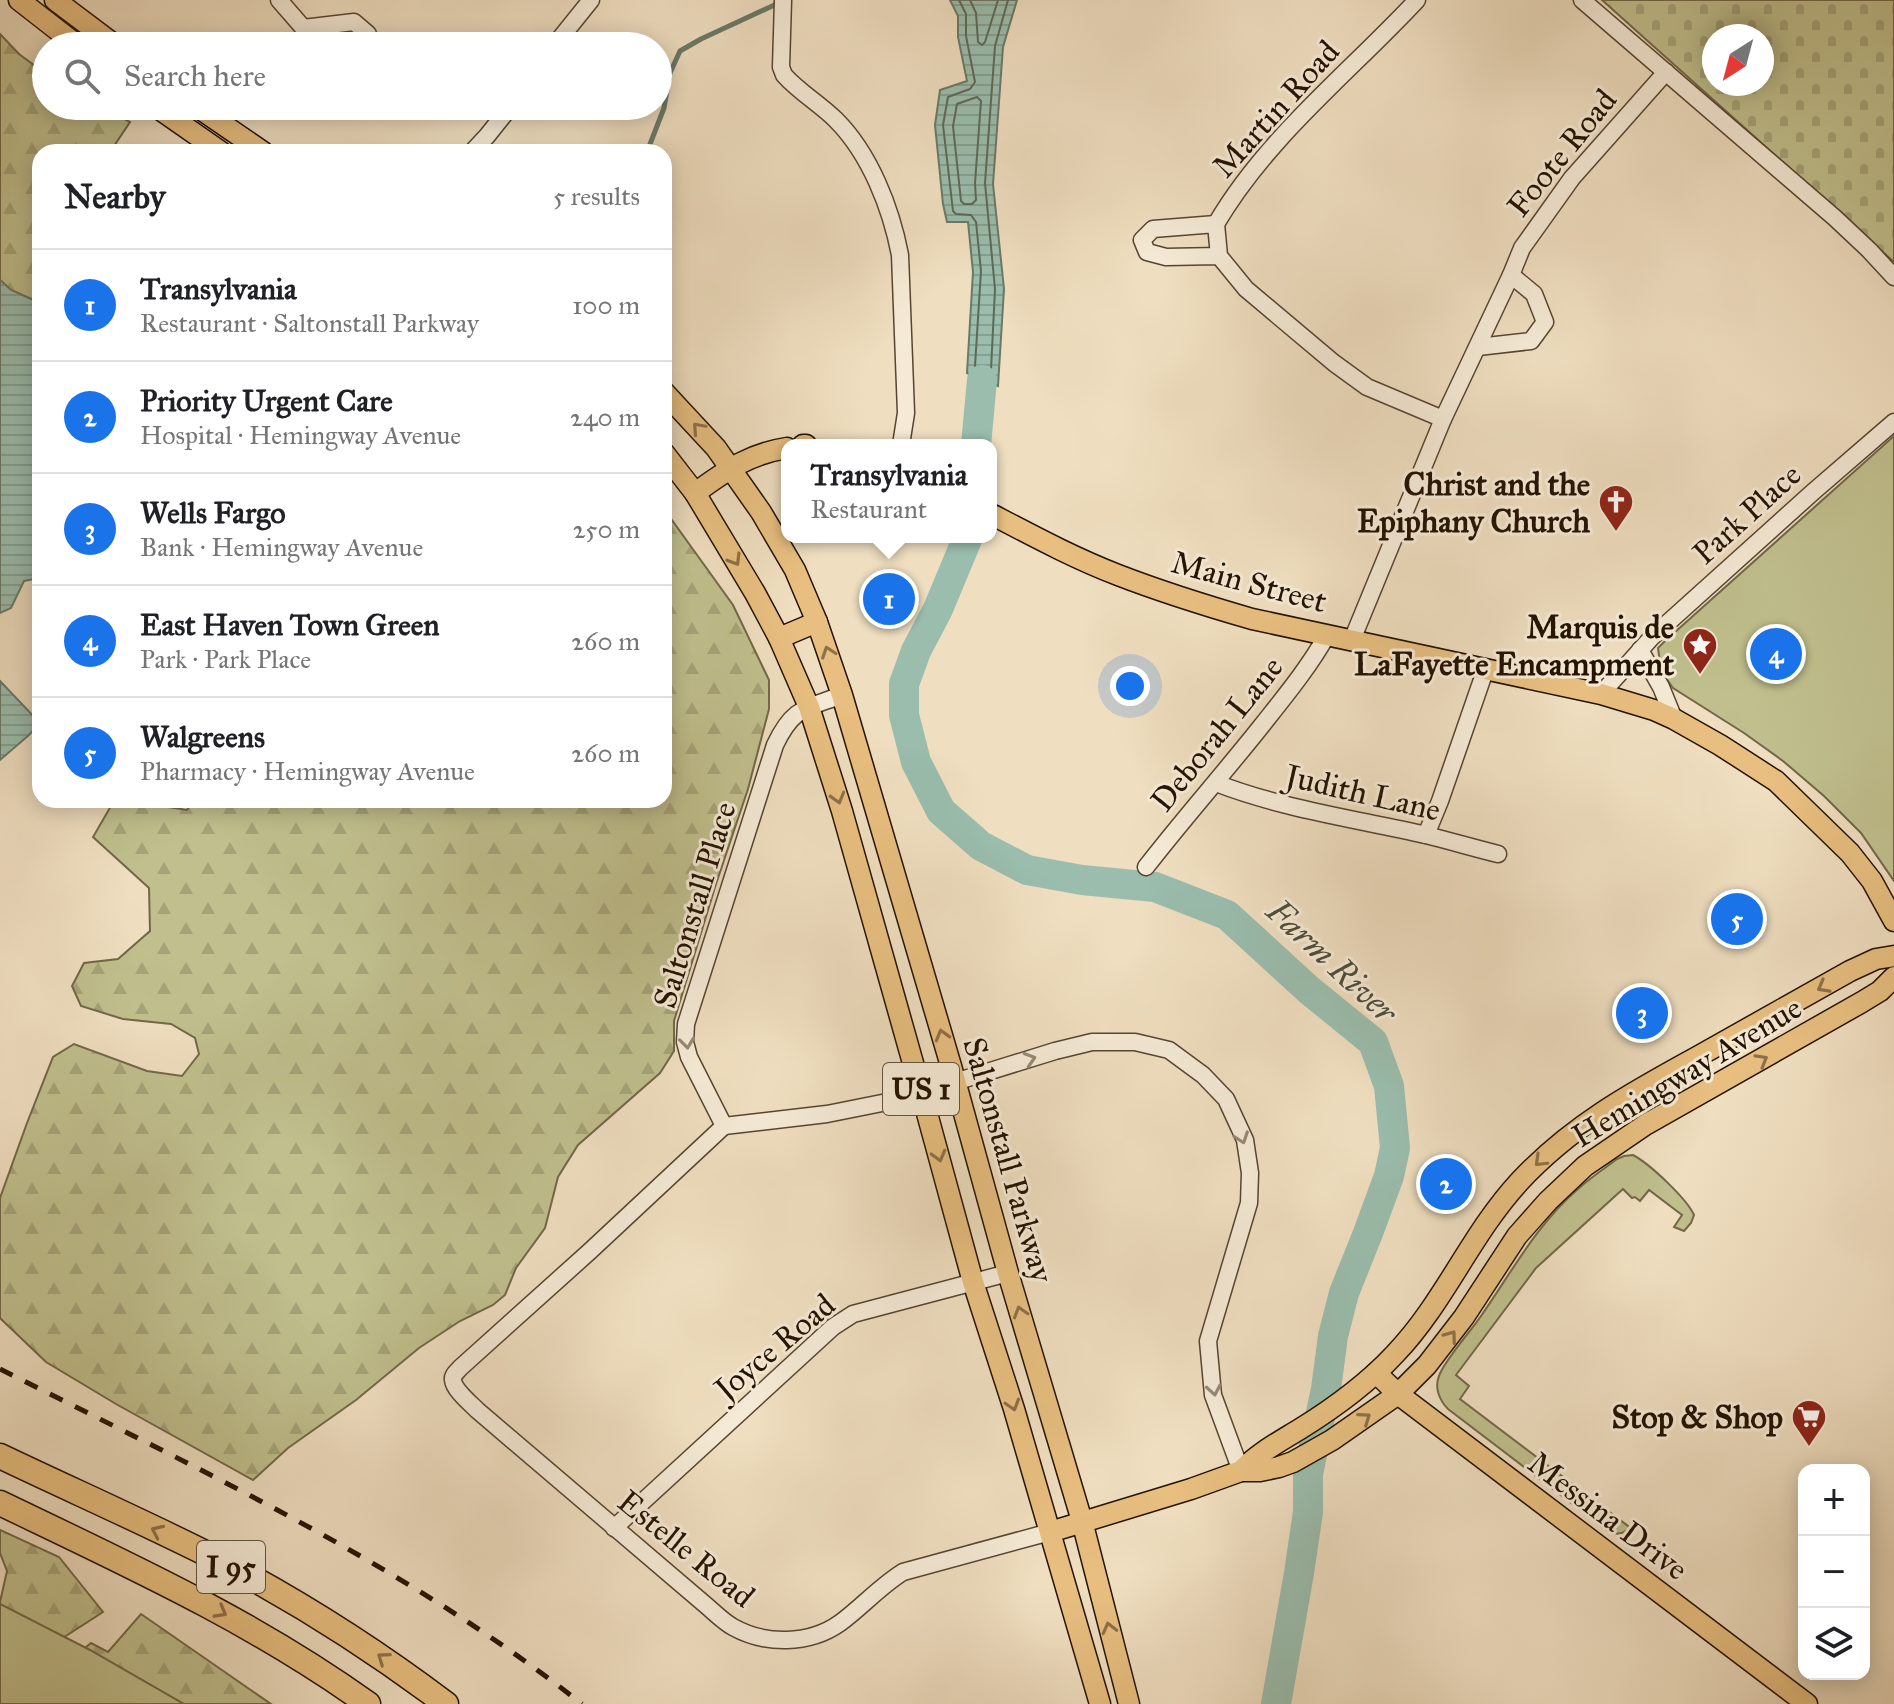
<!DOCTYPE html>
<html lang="en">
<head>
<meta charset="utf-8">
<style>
  body { margin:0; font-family:"IM FELL Great Primer",serif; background:#f2f2f2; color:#202124 }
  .controls { position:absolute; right:24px; bottom:24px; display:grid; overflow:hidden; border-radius:16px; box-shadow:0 4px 20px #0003 }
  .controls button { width:72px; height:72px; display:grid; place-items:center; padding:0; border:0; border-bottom:2px solid #e0e0e0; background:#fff; color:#202124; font:40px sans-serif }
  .compass { position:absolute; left:1702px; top:24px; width:72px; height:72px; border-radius:50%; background:#fff; box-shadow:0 4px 20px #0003; rotate:216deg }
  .you { position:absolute; left:1130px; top:686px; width:28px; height:28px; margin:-20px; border:6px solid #fff; border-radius:50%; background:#1a73e8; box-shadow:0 0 0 12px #1a73e833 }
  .badge { display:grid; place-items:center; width:52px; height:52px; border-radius:50%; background:#1a73e8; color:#fff; font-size:26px; font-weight:700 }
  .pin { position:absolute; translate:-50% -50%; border:4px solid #fff; box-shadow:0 2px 8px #0006 }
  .popup { position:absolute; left:781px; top:439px; width:216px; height:104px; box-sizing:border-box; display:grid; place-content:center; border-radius:16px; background:#fff; filter:drop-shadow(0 2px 6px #0005); font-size:26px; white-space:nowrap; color:#757577 }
  .popup b { font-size:30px; color:#202124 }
  .popup::after { content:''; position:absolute; left:50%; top:100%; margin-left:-16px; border:16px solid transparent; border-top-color:#fff }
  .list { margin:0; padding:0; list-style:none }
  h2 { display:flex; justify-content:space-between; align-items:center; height:104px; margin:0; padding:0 32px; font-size:34px }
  h2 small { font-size:26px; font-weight:400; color:#757577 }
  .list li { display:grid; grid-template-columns:52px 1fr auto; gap:24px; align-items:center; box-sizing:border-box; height:112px; padding:0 32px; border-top:2px solid #e0e0e0 }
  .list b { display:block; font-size:30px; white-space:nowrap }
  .list p { margin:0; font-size:26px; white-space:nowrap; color:#757577 }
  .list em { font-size:26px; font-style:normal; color:#757577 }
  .icon { flex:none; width:44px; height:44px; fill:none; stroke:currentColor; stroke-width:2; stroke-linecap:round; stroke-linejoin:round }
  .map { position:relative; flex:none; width:1894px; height:1704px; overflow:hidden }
  .search { position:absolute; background:#fff; box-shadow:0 4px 20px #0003; left:32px; top:32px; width:640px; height:88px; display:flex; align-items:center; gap:20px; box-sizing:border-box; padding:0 28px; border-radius:44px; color:#757577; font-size:30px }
  .panel { position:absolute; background:#fff; box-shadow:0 4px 20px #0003; left:32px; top:144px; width:640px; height:664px; border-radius:24px }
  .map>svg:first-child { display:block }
  .forest { fill:url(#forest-firs); stroke:#726847; stroke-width:2 }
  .cemetery { fill:url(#cemetery-stones); stroke:#726847; stroke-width:2; fill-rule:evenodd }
  .park { fill:#c0bf8d; stroke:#726847; stroke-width:2 }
  .water { fill:url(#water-rules); stroke:#6a7968; stroke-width:2 }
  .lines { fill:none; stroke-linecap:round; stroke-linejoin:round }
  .shore { stroke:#5e6857; stroke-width:2 }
  .stream { stroke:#6a7968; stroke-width:5 }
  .river { stroke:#9abdad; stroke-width:30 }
  .minor-casing { stroke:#564531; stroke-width:19 }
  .major-casing { stroke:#231201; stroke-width:23 }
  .highway-casing { stroke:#231201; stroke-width:27 }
  .minor { stroke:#f5ead6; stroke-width:16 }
  .major { stroke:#e8bf80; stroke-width:20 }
  .highway { stroke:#e8bf80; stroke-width:24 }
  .rail { stroke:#231201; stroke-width:5; stroke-dasharray:14 14; stroke-linecap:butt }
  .oneway { stroke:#8f7147 }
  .oneway2 { stroke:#968976 }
  .labels { text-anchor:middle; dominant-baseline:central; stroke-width:6; stroke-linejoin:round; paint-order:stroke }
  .shield { fill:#f5ead6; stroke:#625341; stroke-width:2 }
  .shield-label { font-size:30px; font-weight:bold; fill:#231201 }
  .street-label { font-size:32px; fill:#231201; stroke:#f5ead6 }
  .poi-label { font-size:32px; font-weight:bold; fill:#231201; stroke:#f5ead6; text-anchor:end }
  .water-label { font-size:34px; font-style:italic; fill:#4d4e3d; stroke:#f5ead6 }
</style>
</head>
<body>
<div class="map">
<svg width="1894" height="1704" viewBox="0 0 1894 1704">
  <defs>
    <pattern id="forest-firs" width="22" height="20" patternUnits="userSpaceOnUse" patternTransform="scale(2)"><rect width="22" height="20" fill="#c0bf8d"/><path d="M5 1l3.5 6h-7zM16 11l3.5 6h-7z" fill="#a5a378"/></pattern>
    <pattern id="cemetery-stones" width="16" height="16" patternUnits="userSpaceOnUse" patternTransform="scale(2)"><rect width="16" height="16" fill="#c0bf8d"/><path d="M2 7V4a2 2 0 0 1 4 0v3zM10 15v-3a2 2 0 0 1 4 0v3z" fill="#a5a378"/></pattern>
    <pattern id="water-rules" width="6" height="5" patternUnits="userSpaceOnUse" patternTransform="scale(2)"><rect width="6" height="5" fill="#9abdad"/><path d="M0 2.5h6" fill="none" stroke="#84a193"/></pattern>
  </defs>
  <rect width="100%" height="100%" fill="#efdec0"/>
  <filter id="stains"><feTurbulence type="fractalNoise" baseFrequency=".0025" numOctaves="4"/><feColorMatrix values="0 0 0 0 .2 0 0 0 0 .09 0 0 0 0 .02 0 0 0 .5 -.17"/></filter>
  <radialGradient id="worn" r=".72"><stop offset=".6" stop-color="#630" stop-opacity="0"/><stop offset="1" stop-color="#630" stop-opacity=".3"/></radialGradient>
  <!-- forest -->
  <g class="forest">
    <path d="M 0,34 L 19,54 L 46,74 L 46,106 L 101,106 L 130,122 L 110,152 L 40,152 L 40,303 L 11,290 L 0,280 Z"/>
    <path d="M 664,509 L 733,605 L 769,680 L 769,709 L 748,789 L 716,884 L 674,1021 L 674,1051 L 660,1073 L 578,1145 L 558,1177 L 545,1228 L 516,1268 L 505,1295 L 493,1305 L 460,1321 L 419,1348 L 356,1400 L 288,1448 L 253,1480 L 116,1404 L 46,1362 L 0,1318 L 0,1198 L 27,1123 L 53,1057 L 74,1044 L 147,1071 L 182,1076 L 199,1054 L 195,1038 L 171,1024 L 123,1019 L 81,1006 L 72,986 L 84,963 L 118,959 L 150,931 L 149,888 L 93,837 L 111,806 L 155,805 L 187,810 L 193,800 L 664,800 Z"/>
    <path d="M 0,1530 L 59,1557 L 103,1612 L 47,1648 L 0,1616 L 0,1602 L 7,1571 L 0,1553 Z"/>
    <path d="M 141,1614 L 271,1704 L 16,1704 L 91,1643 L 108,1652 Z"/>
  </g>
  <!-- cemetery -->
  <path class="cemetery" d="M 1602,0 L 1894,0 L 1894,262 ZM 1714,36 L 1762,36 L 1762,84 L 1714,84 Z"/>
  <!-- park -->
  <g class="park">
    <path d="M 1894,436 L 1894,881 L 1861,833 L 1824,796 L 1783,761 L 1744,733 L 1673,688 L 1661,671 L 1658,648 L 1665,641 Z"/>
    <path d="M 1633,1155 C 1650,1164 1687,1199 1694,1215 L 1691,1223 L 1684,1231 L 1674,1227 L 1682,1215 L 1649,1190 L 1640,1201 L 1635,1197 L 1632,1198 L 1623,1189 L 1536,1268 L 1456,1375 L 1469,1386 L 1460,1399 L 1628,1526 L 1629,1528 C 1623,1535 1616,1535 1608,1531 L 1448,1409 C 1440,1401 1434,1388 1439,1376 C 1444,1361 1471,1331 1481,1316 C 1511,1273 1537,1224 1578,1189 C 1590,1178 1604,1169 1617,1159 L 1624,1156 Z"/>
    <path d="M 0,1604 L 90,1650 L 184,1704 L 0,1704 Z"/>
  </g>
  <!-- water -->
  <g class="water">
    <path d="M 950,0 L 1017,0 L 1003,47 L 993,184 L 1004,289 L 998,386 L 967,373 L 973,272 L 968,222 L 947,222 L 943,204 L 935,125 L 940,90 L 967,81 L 958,37 L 958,16 Z"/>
    <path d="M 0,280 L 11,290 L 40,303 L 40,578 L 24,581 L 11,608 L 0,613 Z"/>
    <path d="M 0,681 L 40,723 L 29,735 L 0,760 Z"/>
  </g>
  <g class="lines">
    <!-- shore -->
    <g class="shore">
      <path d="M 959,0 L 966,14 L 966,36 L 975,82 L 970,89 L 948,97 L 943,125 L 953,211 L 956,214 L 971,215 L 976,222 L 981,271 L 975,366 L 977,369 L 987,374 L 991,370 L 995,289 L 985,183 L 995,46 L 1008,0"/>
      <path d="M 970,0 L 976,13 L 978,42 L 982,45 L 985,42 L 998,0"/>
      <path d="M 977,97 L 981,101 L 975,183 L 976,200 L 972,204 L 964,204 L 961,201 L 953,126 L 957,104 Z"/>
    </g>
    <!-- stream -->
    <path class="stream" d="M 647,152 L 664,108 L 670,73 L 680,51 L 701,39 L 781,2"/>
    <!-- river -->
    <g class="river">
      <path d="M 976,445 L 982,380"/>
      <path d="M 968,537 L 938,609 L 916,651 L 904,684 L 904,715 L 916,762 L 941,811 L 981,846 L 1027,870 L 1082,880 L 1155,887 L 1227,915 L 1309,990 L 1373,1042 L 1389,1086 L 1395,1148 L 1389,1176 L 1368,1233 L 1344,1293 L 1333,1336 L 1326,1389 L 1308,1474 L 1308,1512 L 1299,1573 L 1276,1704"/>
    </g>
    <defs>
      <g id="minor">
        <path d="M 279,0 L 319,46"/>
        <path d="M 783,0 L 781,67 L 784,75 C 799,92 820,104 836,120 C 870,154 891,208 900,255 L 906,413 L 901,445"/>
        <path d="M 1582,0 L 1835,218 L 1869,250 L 1894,277"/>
        <path d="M 303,28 L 354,22 L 368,34 L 370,46"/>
        <path d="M 554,46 L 591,0"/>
        <path d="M 472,152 L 487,136 L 511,106"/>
        <path d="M 1216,224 C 1267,137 1349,73 1417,0"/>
        <path d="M 1219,256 L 1166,257 L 1147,252 L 1142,240 L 1153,229 L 1216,224 L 1219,256 L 1246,289 L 1334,363 L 1367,387 L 1443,419"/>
        <path d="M 1478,347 L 1531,341 L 1545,322 L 1534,294 L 1511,275"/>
        <path d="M 1352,640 L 1443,419 L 1511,275 L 1522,248 L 1572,178 L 1666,72"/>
        <path d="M 1640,650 L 1661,687 L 1674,719"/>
        <path d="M 1601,694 L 1652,637 L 1813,492 L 1894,422"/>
        <path d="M 1216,783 C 1283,809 1356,819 1426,835 C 1450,841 1474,848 1498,854"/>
        <path d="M 1426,835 L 1440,801 L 1486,668"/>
        <path d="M 1146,867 C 1184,818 1225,772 1263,724 C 1286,695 1309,667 1327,635"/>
        <path d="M 724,1126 L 589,1252 L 460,1368 C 457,1372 452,1375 453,1380 C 454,1390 470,1403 477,1410 L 708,1607 C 716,1614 724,1622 733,1627 C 765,1645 809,1645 840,1623 C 862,1607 879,1587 903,1572 L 1050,1532"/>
        <path d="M 724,1126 L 827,1114 L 922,1095 L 955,1082 L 1055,1051 L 1092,1042 L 1135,1042 L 1169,1050 L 1203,1075 L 1226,1099 L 1245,1140 L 1250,1173 L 1249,1203 L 1208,1341 L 1213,1395 L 1241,1471"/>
        <path d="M 724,1126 L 689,1057 L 685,1042 L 686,1024 L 775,745 C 793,707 805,709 842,695"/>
        <path d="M 614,1528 L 833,1327 L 853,1314 L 1008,1273"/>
      </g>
      <g id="major">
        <path d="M 19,0 L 78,46"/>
        <path d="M 55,0 L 116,46"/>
        <path d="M 155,106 L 221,152"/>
        <path d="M 196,106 L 263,152"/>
        <path d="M 664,392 L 716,448 L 761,512 L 795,570 L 817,622 L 842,695 L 951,1066 L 1008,1273 L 1082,1521 L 1129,1704"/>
        <path d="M 803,445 L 806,445"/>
        <path d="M 664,453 L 695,493 L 755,593 L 779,638 L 809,707 L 842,811 L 922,1095 L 973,1282 L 1014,1409 L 1100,1704"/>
        <path d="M 695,493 C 726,471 748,454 787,448"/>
        <path d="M 991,514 C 1033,536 1074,558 1118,575 C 1162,592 1207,606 1252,619 L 1601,694 L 1654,710 L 1674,719 L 1720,745 L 1776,781 L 1850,853 L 1872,881 L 1894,921"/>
        <path d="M 779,638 L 817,622"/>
        <path d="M 1376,1373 L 1398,1394 L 1807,1704"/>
        <path d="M 1241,1471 C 1258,1453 1279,1442 1300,1429 C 1334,1408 1368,1383 1395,1354 C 1444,1303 1471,1234 1519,1182 C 1571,1126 1631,1093 1697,1057 C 1748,1028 1799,1000 1850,971 L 1876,959 L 1894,956"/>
        <path d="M 1050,1532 L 1191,1489 L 1241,1471 L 1260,1471 L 1279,1467 L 1293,1462 L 1332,1440 L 1398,1394 L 1427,1365 L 1464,1317 L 1517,1236 L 1548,1201 L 1585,1166 L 1645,1125 L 1862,1002 L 1880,991 L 1894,977"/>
      </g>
      <g id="highway">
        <path d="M 0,1456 C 71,1490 144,1522 215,1558 C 296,1600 373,1649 446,1704"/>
        <path d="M 0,1503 C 127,1564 254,1622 368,1704"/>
      </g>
    </defs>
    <!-- minor casing -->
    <use href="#minor" class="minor-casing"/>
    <!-- major casing -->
    <use href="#major" class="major-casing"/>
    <!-- highway casing -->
    <use href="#highway" class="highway-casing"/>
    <!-- minor -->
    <use href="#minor" class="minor"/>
    <!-- major -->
    <use href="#major" class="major"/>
    <!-- highway -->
    <use href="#highway" class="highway"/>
    <!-- rail -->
    <path class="rail" d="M 0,1369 C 200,1470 406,1565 582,1704"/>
  </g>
  <!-- one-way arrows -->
  <defs><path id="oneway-chevron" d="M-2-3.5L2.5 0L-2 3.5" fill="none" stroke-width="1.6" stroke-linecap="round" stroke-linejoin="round" transform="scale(2)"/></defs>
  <g class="oneway">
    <use href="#oneway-chevron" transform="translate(698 428) rotate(-132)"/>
    <use href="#oneway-chevron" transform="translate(735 560) rotate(59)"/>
    <use href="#oneway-chevron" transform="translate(828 652) rotate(-109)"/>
    <use href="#oneway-chevron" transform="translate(838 798) rotate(74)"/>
    <use href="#oneway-chevron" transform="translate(1823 987) rotate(151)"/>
    <use href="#oneway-chevron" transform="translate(942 1035) rotate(-106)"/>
    <use href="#oneway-chevron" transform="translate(1762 1060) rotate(-30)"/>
    <use href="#oneway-chevron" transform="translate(939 1156) rotate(75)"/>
    <use href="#oneway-chevron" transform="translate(1540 1161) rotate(136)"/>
    <use href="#oneway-chevron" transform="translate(1020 1312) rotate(-107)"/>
    <use href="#oneway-chevron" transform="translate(1451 1336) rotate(-54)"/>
    <use href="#oneway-chevron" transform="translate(1013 1405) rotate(73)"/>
    <use href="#oneway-chevron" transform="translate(1365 1418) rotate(-35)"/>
    <use href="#oneway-chevron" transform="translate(157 1531) rotate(-155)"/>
    <use href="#oneway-chevron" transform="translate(221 1612) rotate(29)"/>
    <use href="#oneway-chevron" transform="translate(1109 1628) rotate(-104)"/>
    <use href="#oneway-chevron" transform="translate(383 1658) rotate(-145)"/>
  </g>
  <g class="oneway2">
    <use href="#oneway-chevron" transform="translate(687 1043) rotate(83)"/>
    <use href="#oneway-chevron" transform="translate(1030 1059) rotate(-17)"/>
    <use href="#oneway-chevron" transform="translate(1242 1138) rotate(71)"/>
    <use href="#oneway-chevron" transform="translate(1214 1390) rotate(80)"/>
  </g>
  <!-- icons -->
  <defs>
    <symbol id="church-pin" viewBox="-11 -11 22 30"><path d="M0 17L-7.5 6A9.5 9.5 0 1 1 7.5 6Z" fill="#8f2418" stroke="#f5ead6"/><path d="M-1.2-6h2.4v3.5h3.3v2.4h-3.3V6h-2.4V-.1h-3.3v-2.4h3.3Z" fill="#fff"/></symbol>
    <symbol id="sight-pin" viewBox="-11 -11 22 30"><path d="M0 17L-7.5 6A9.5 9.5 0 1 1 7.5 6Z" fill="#8f2418" stroke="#f5ead6"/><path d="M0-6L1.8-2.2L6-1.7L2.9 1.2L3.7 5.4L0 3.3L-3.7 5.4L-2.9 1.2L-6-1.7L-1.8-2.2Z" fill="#fff"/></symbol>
    <symbol id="supermarket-pin" viewBox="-11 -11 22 30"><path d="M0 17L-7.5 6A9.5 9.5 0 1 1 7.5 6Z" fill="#8f2418" stroke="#f5ead6"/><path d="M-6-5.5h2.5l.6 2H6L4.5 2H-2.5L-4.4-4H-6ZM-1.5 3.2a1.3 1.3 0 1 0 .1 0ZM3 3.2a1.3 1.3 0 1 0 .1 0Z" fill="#fff"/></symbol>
  </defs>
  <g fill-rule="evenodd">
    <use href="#church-pin" x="1596" y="482" width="40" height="54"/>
    <use href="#sight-pin" x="1680" y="625" width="40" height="54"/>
    <use href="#supermarket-pin" x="1789" y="1397" width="40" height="54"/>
  </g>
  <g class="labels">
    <!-- shield labels -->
    <g class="shield">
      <rect x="883" y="1063" width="76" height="52" rx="6"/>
      <rect x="197" y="1541" width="68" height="52" rx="6"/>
    </g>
    <g class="shield-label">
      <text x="921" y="1089">US 1</text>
      <text x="231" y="1567">I 95</text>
    </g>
    <!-- street labels -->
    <g class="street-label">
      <text transform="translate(1276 109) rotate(-48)">Martin Road</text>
      <text transform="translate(1562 153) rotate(-51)">Foote Road</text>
      <text transform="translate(1747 514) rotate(-42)">Park Place</text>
      <text transform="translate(1249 582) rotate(15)">Main Street</text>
      <text transform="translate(1217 734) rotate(-51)">Deborah Lane</text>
      <text transform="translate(1363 793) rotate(13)">Judith Lane</text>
      <text transform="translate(695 905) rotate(-73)">Saltonstall Place</text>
      <text transform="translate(1687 1072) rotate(-31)">Hemingway Avenue</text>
      <text transform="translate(1008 1160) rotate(74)">Saltonstall Parkway</text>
      <text transform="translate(775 1347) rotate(-40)">Joyce Road</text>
      <text transform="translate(1608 1516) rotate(37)">Messina Drive</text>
      <text transform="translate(686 1549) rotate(39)">Estelle Road</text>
    </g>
    <!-- poi labels -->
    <g class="poi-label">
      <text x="1590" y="484">Christ and the<tspan x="1590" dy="37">Epiphany Church</tspan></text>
      <text x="1674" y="627">Marquis de<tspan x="1674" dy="37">LaFayette Encampment</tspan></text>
      <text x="1783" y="1417">Stop &amp; Shop</text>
    </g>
    <!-- water labels -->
    <g class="water-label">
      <text transform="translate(1332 961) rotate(43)">Farm River</text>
    </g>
  </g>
  <rect width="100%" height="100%" filter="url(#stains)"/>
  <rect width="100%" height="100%" fill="url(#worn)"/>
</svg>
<div class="controls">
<button>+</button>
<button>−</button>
<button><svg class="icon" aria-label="layers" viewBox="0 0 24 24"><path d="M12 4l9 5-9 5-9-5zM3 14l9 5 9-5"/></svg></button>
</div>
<svg class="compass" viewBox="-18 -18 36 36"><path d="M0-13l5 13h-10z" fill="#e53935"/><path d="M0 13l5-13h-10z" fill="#757577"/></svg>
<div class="you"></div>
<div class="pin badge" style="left:889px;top:599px">1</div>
<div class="popup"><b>Transylvania</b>Restaurant</div>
<div class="pin badge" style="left:1446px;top:1184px">2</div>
<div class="pin badge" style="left:1642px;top:1013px">3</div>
<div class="pin badge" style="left:1776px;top:654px">4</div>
<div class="pin badge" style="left:1737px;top:919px">5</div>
<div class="search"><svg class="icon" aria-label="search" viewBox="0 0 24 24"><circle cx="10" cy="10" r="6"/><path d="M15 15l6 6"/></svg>Search here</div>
<section class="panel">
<h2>Nearby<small>5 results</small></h2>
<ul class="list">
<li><span class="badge">1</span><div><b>Transylvania</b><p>Restaurant · Saltonstall Parkway</p></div><em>100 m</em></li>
<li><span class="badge">2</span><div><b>Priority Urgent Care</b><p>Hospital · Hemingway Avenue</p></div><em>240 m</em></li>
<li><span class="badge">3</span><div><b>Wells Fargo</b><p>Bank · Hemingway Avenue</p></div><em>250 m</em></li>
<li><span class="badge">4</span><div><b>East Haven Town Green</b><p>Park · Park Place</p></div><em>260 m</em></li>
<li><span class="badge">5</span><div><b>Walgreens</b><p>Pharmacy · Hemingway Avenue</p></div><em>260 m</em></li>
</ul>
</section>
</div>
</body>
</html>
